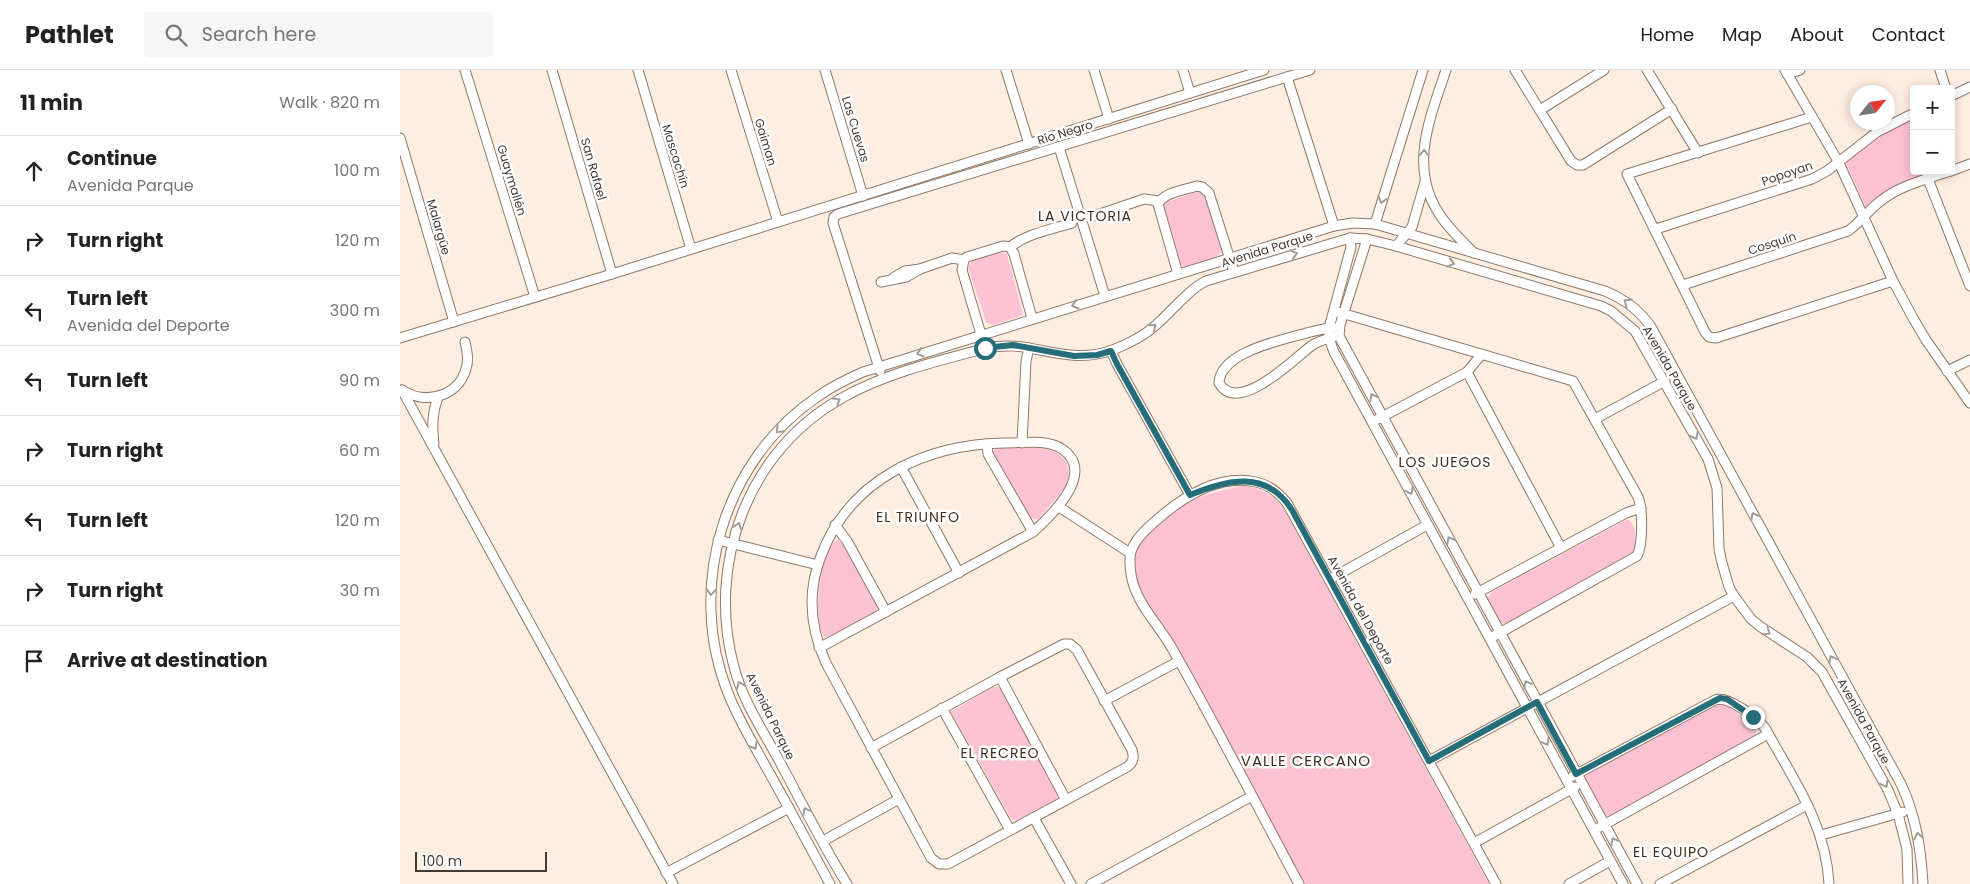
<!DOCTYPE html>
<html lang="en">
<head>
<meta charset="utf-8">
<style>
  body { margin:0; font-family:Poppins,sans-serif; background:#f6f6f6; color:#222 }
  .controls { position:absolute; right:15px; top:15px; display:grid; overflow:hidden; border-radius:5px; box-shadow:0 2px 12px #0003 }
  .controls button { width:45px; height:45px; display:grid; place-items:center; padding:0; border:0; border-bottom:1px solid #e0e0e0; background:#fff; color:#222; font:25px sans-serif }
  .compass { position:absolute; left:1450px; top:15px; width:45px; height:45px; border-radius:50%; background:#fff; box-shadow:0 2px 12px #0003; rotate:60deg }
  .scale { position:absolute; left:15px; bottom:12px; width:132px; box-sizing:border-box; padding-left:5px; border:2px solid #453a32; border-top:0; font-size:14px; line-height:18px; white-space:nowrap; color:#453a32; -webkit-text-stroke:4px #fefefe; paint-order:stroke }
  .stop { position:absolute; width:15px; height:15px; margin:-11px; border:4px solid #256e79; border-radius:50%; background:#fff }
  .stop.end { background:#256e79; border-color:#fff; box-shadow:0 1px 5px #0008 }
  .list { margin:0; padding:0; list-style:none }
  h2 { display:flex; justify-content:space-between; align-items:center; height:65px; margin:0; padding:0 20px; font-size:21px }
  h2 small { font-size:16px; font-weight:400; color:#767676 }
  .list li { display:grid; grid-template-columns:32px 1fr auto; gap:15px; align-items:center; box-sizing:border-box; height:70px; padding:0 20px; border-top:1px solid #e0e0e0 }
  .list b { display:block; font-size:19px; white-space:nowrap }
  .list p { margin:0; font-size:16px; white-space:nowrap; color:#767676 }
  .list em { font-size:16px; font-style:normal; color:#767676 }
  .icon { flex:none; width:28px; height:28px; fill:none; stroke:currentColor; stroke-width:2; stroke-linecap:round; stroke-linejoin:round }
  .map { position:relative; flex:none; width:1570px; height:814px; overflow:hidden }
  header { display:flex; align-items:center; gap:30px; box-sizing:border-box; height:70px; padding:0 25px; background:#fff; border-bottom:1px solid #e0e0e0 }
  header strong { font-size:24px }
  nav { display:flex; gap:28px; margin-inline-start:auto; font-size:18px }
  .search { width:350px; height:45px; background:#f6f6f6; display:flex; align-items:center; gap:12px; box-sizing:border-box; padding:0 18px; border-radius:5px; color:#767676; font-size:19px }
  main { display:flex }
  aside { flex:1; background:#fff }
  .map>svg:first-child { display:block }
  .green { fill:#fcc2d3 }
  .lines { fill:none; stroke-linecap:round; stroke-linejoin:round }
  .minor-casing { stroke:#907866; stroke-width:11 }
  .minor { stroke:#fff; stroke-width:9 }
  .oneway { stroke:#a29c98 }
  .route { stroke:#256e79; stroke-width:6 }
  .labels { text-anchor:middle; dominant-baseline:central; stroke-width:5; stroke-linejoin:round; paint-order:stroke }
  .street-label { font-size:12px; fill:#453a32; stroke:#fefefe }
  .neighbourhood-label { font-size:14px; letter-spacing:1px; fill:#432e1e; stroke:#fefefe }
  .quarter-label { font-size:15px; letter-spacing:1px; fill:#432e1e; stroke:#fefefe }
</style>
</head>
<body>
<header>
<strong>Pathlet</strong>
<div class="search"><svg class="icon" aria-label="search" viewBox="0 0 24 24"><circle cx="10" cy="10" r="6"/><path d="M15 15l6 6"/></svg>Search here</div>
<nav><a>Home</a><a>Map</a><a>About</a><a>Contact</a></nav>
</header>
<main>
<aside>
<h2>11 min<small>Walk · 820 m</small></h2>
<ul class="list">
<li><svg class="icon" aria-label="ahead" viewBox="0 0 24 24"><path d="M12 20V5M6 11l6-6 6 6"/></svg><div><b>Continue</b><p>Avenida Parque</p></div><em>100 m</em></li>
<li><svg class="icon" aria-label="right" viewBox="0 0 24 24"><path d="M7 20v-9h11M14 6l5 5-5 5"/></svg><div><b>Turn right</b></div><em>120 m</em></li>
<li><svg class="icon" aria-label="left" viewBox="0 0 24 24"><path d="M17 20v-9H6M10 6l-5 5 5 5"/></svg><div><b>Turn left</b><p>Avenida del Deporte</p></div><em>300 m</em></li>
<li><svg class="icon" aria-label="left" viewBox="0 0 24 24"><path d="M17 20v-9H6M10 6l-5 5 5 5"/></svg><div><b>Turn left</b></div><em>90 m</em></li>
<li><svg class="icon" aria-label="right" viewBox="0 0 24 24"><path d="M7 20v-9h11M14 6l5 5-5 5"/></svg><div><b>Turn right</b></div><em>60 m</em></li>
<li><svg class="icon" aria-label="left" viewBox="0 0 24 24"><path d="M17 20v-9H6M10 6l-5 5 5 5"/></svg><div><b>Turn left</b></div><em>120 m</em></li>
<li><svg class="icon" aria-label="right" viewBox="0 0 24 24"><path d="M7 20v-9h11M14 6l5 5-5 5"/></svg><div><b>Turn right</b></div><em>30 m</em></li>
<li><svg class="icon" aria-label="arrive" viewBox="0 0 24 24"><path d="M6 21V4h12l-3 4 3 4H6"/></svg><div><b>Arrive at destination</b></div></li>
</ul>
</aside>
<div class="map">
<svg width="1570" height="814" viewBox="0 0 1570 814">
  <rect width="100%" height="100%" fill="#feede1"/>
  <!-- green -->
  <g class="green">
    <path d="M 1514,49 L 1514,101 L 1534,101 C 1509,111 1485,117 1467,139 L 1445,92 L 1490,60 Z"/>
    <path d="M 799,121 L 804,125 L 822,180 L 818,186 L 787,197 L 783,196 L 780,192 L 764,135 L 767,132 Z"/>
    <path d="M 600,182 L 607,184 L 623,244 L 620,246 L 593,255 L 586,252 L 568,197 L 573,190 Z"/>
    <path d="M 596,378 C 617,378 661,370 668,398 C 669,406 668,413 663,420 C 656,430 646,439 638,449 L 629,448 L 594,387 L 593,382 Z"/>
    <path d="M 842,416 C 861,418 872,424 884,439 L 1089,814 L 903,814 L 742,528 C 738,516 732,504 734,491 C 737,469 768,443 787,433 C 804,424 824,420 842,416 Z"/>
    <path d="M 1228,449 C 1237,456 1238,476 1232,485 L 1110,552 L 1104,554 L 1097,549 L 1087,529 L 1092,522 Z"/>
    <path d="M 438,470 L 444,476 L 476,533 L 477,538 L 474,544 L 429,567 L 424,566 C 412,550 419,477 438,470 Z"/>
    <path d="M 593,617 L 598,617 L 602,619 L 658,727 L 656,730 L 617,750 L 613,750 L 610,747 L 551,642 Z"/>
    <path d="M 1323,633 L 1353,654 L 1356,658 L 1356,665 L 1214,745 L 1210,746 L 1202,743 L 1185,711 L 1185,707 L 1190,702 L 1316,634 Z"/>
  </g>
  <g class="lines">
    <defs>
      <g id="minor">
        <path d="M 65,0 L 135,227"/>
        <path d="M 152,0 L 212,204"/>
        <path d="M 238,0 L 291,179"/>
        <path d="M 331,0 L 378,152"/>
        <path d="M 425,0 L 463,126"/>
        <path d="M 606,0 L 629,74"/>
        <path d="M 694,0 L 709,49"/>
        <path d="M 783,0 L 790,23"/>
        <path d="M 1046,0 C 1030,48 1008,98 1040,145 C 1049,159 1062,171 1074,183"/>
        <path d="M 1115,0 L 1171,91 L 1177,95 L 1183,95 L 1272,39"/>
        <path d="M 1247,0 L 1298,83"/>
        <path d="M 1385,0 L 1439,93 L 1493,211 L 1513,248 L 1526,270 L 1570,333"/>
        <path d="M 1540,0 L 1546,19"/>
        <path d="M 1387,4 L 1400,0"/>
        <path d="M 887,7 L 934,156"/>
        <path d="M 1551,26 L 1570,17"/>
        <path d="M 1140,40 L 1204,0"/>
        <path d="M 1412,47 L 1227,104 L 1305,262 L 1309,267 L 1316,268 L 1493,211"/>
        <path d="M 0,68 L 54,252"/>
        <path d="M 659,77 L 705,226"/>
        <path d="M 1551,101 L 1570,94"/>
        <path d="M 1528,109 L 1570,216"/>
        <path d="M 694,146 L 744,129 L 759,131"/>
        <path d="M 975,154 L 1023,0"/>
        <path d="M 1256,159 L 1412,109 L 1427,101 L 1477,62 L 1514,43"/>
        <path d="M 950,168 L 951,177 L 929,258 L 929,268 L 934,282 L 1223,814"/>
        <path d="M 967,169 L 940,255 L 939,266 L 1237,814"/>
        <path d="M 996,176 L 1012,157 L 1025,112"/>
        <path d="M 610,177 C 628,163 650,160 672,153"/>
        <path d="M 520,199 L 552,188 L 564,190"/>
        <path d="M 778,204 L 758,134 C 764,122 785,120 797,116 L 802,117 L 809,123 L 834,202"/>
        <path d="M 481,212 L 506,207 L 520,199 L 505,201 L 493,208"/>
        <path d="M 1283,215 L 1448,161 C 1461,152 1469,139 1482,130 C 1501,115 1528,109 1550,101"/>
        <path d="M 938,242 L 1173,311 L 1238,427 C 1243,439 1243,475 1237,486 L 1094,566"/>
        <path d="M 933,267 C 926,269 918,271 911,276 C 895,288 838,346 819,313 C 820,284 874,272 895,266 C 908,263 921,258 934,258"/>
        <path d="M 0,268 L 212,204 L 864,0"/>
        <path d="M 585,278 L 562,200 L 564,190 L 567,187 L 603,176 L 610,177 L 614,184 L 632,248"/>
        <path d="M 711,281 L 717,294 L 790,425"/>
        <path d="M 480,301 L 433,153 L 434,147 L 438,144 L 910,0"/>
        <path d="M 1547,301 L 1570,290"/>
        <path d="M 1067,302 L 1161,478"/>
        <path d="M 2,320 L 273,814"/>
        <path d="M 2,320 C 25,335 58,327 66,299 C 69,290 67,281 65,272"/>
        <path d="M 978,349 L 1067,302 L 1081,285"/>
        <path d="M 1195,349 L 1265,311"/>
        <path d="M 622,373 L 626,291 L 629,278"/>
        <path d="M 34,374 C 32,357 32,343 38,327"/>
        <path d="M 587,374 L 588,384 L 633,462"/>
        <path d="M 501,397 L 559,503"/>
        <path d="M 659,437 L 730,483"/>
        <path d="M 435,455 L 447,471 L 486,542"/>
        <path d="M 318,470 L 418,495"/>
        <path d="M 930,509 L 1027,455"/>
        <path d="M 1075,524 L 1226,443 L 1241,438"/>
        <path d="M 419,578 L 633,462 C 652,445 697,402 662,379 C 647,369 623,373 606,373 C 527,374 450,408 421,486 C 407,522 410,558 426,593 L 531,788 L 539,794 L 548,794 L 727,697 C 734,692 734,687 732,680 L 677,580 L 670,574 L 664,574 L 600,607 L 471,678"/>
        <path d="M 600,607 L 666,730"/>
        <path d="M 704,631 L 779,591"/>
        <path d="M 542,638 L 610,760"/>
        <path d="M 1029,691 L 1334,526"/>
        <path d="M 1173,706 L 1315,630 C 1328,625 1357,648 1365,658 C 1393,709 1426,754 1429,814"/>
        <path d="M 634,748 L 671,814"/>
        <path d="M 1200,757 L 1368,664"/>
        <path d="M 1421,765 L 1503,742"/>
        <path d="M 423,771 L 499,729"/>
        <path d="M 1074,773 L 1175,717"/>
        <path d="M 266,803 L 389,738"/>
        <path d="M 430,814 C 409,775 388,736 366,697 C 353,673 338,649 328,623 C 286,518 323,391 417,327 C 431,317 447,309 463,302 L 934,156 L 953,153 L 975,154 L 1205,221 C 1224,229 1239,239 1251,257 L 1501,714 C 1516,746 1521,779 1523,814"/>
        <path d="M 447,814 C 423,776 403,735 382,696 C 365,664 343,632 334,597 C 306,494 348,380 442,328 C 484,304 537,291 583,279 C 630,266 664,299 715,279 C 730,273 744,266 756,255 C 773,240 787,221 806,211 L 950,168 L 967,169 L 996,176 L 1201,236 L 1211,241 L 1235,261 L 1308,389 L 1317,418 L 1319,479 L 1322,493 L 1329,517 L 1334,526 L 1351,549 L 1361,557 L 1407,587 L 1422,602 L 1488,720 L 1498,744 L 1507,779 L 1508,814"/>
        <path d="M 691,814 L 852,726"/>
        <path d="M 899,814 C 857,736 817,657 773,580 C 760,556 735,533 731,504 C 730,497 729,489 731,482 C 734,471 743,462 751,455 C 778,430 817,403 856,412 C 870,415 879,423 887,433 L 1096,814"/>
        <path d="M 1169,814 L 1210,791"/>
        <path d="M 1260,814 L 1407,735"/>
      </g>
    </defs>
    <!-- minor casing -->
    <use href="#minor" class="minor-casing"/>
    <!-- minor -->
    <use href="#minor" class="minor"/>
  </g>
  <!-- one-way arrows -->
  <defs><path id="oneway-chevron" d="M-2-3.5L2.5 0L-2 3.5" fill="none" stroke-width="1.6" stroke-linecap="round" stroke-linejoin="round" transform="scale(1.25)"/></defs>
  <g class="oneway">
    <use href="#oneway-chevron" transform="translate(1024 83) rotate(-90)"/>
    <use href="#oneway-chevron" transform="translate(982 130) rotate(107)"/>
    <use href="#oneway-chevron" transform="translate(894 184) rotate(-17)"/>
    <use href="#oneway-chevron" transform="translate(1051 193) rotate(17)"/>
    <use href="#oneway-chevron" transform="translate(1227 232) rotate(-145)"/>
    <use href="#oneway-chevron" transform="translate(675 235) rotate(163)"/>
    <use href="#oneway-chevron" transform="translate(753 257) rotate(-40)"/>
    <use href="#oneway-chevron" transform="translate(520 283) rotate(163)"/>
    <use href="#oneway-chevron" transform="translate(973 327) rotate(-119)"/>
    <use href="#oneway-chevron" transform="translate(437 331) rotate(-31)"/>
    <use href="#oneway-chevron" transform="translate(379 360) rotate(134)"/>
    <use href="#oneway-chevron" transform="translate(1295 366) rotate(61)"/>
    <use href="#oneway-chevron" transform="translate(1010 421) rotate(62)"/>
    <use href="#oneway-chevron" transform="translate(1354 446) rotate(-118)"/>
    <use href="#oneway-chevron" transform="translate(338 456) rotate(-70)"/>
    <use href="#oneway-chevron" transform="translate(1050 470) rotate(-118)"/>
    <use href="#oneway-chevron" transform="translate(311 522) rotate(94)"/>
    <use href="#oneway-chevron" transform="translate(1367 562) rotate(35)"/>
    <use href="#oneway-chevron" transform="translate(1432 589) rotate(-119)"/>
    <use href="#oneway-chevron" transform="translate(1127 614) rotate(-119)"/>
    <use href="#oneway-chevron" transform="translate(340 615) rotate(-112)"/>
    <use href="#oneway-chevron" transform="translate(1146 672) rotate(62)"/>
    <use href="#oneway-chevron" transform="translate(354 676) rotate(61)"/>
    <use href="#oneway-chevron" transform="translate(1485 714) rotate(62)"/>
    <use href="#oneway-chevron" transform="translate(406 741) rotate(-119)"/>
    <use href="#oneway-chevron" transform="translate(1518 766) rotate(-102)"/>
    <use href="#oneway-chevron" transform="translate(1214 771) rotate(-119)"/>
  </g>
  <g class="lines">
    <!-- route -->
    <path class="route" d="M 585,278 L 613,275 L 674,286 L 697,285 L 711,281 L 717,294 L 790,425 C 828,409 867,400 892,440 L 1029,691 L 1137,632 L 1176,704 L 1320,628 L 1327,629 L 1353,647"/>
  </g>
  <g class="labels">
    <!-- street labels -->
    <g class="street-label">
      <text transform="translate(456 59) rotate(73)">Las Cuevas</text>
      <text transform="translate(665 62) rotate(-17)">Río Negro</text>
      <text transform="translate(366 72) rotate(73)">Gaiman</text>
      <text transform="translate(276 86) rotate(73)">Mascachín</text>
      <text transform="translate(194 99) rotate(74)">San Rafael</text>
      <text transform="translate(1387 103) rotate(-19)">Popoyan</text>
      <text transform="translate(112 110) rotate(73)">Guaymallén</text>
      <text transform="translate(39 157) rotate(74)">Malargüe</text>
      <text transform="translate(1372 173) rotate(-18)">Cosquín</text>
      <text transform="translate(867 179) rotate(-17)">Avenida Parque</text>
      <text transform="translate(1270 298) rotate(60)">Avenida Parque</text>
      <text transform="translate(961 540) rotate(61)">Avenida del Deporte</text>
      <text transform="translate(371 646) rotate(64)">Avenida Parque</text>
      <text transform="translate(1464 651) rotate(61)">Avenida Parque</text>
    </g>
    <!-- neighbourhood labels -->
    <g class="neighbourhood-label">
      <text x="685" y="146">LA VICTORIA</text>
      <text x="1045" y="392">LOS JUEGOS</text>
      <text x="518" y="447">EL TRIUNFO</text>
      <text x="600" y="683">EL RECREO</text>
      <text x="1271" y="782">EL EQUIPO</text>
    </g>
    <!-- quarter labels -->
    <g class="quarter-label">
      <text x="906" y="690">VALLE CERCANO</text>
    </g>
  </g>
</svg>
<div class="controls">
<button>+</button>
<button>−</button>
</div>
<svg class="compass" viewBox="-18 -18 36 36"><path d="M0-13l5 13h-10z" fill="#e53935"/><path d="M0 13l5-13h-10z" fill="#767676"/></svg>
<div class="scale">100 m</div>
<div class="stop" style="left:585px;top:278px"></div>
<div class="stop end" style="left:1353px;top:647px"></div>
</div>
</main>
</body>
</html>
